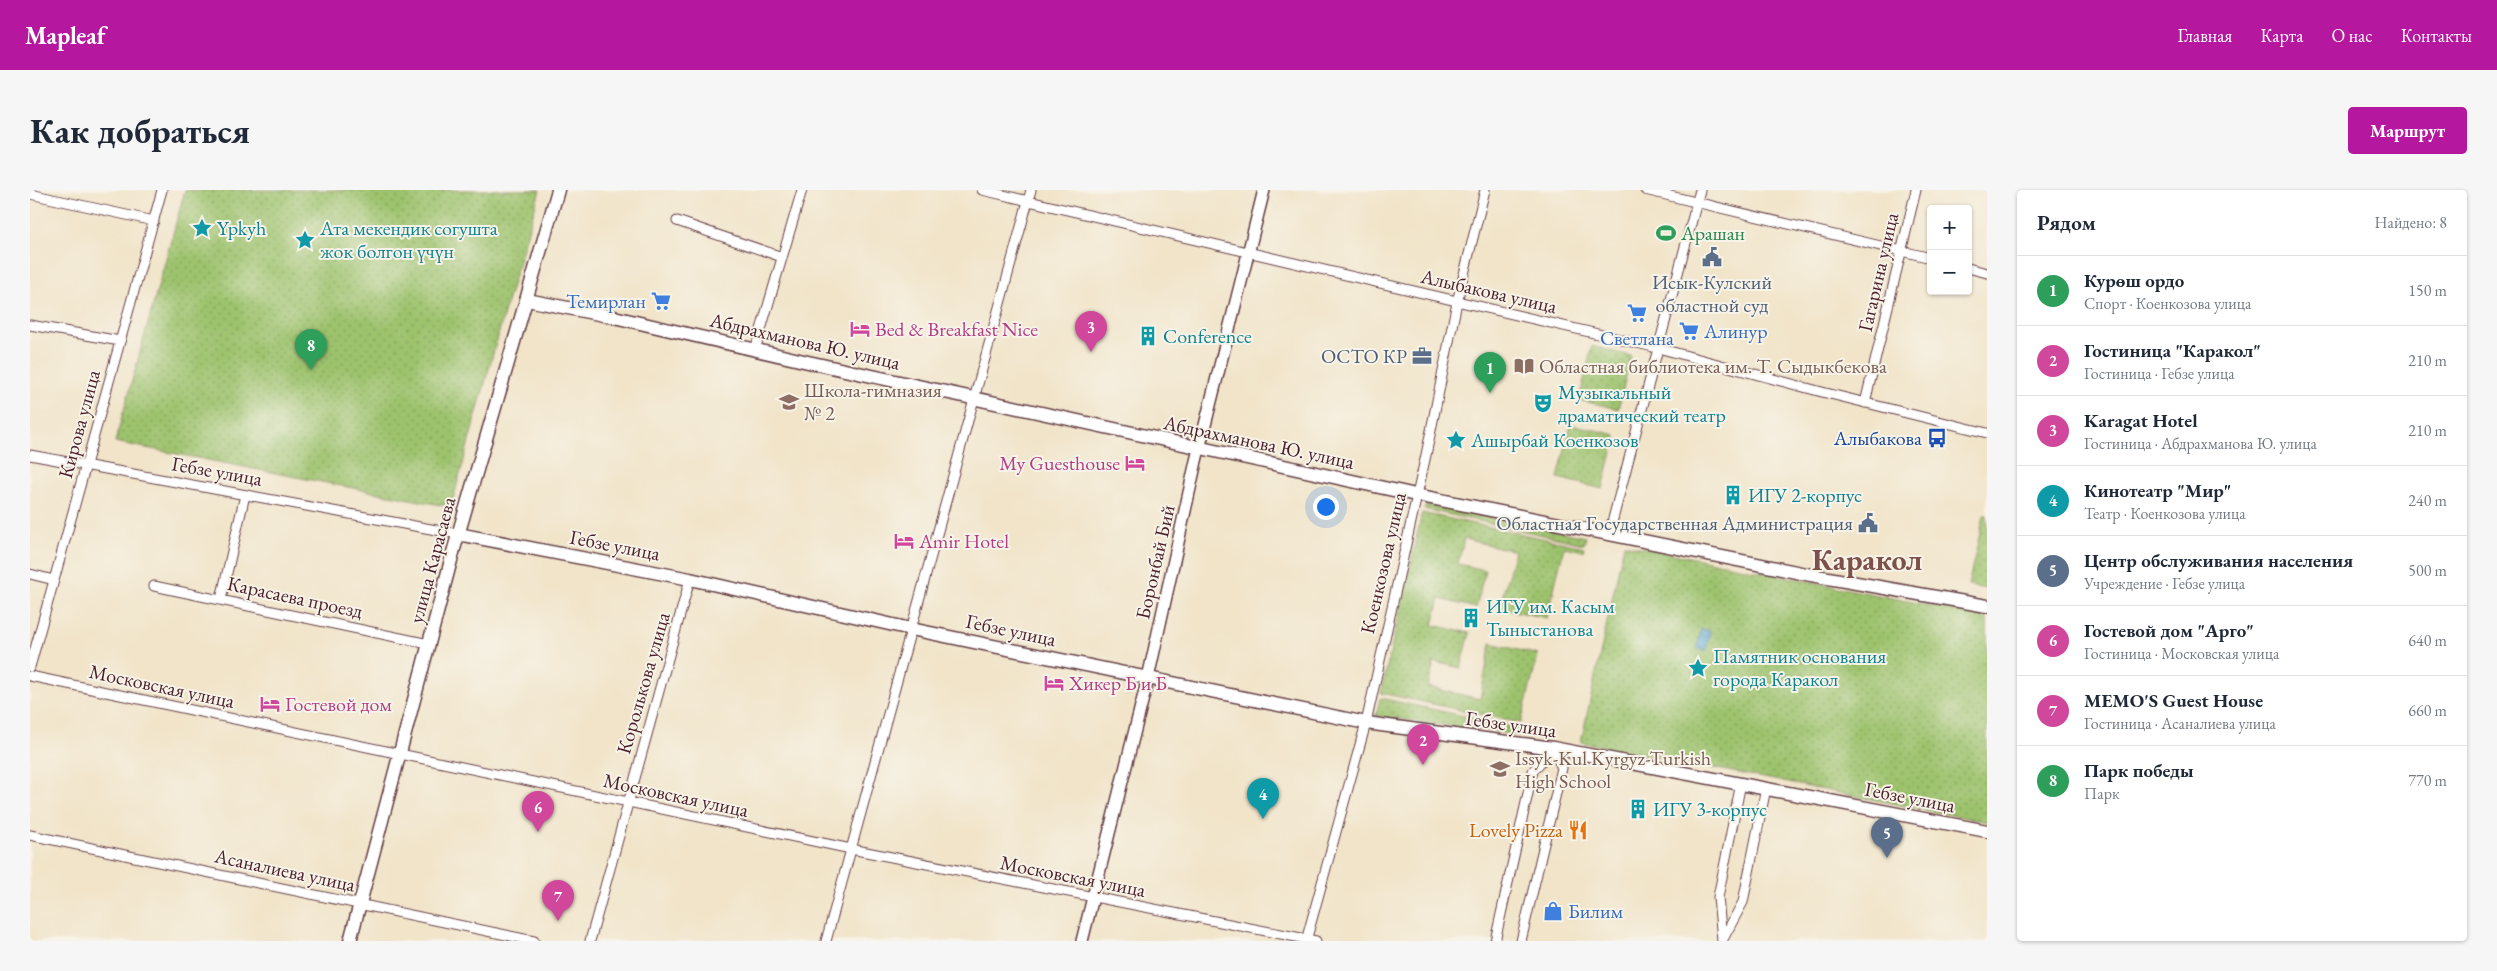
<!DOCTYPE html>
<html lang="ru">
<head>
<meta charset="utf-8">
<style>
  body { margin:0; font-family:"EB Garamond",serif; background:#f6f6f7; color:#1f2937 }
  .controls { position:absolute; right:15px; top:15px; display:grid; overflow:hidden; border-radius:5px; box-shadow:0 1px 4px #0004 }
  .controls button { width:45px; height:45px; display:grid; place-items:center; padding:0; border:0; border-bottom:1px solid #e0e1e3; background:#fff; color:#1f2937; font:25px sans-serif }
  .you { position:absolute; left:1295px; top:316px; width:18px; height:18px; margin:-12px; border:4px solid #fff; border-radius:50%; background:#1a73e8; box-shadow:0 0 0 8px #1a73e833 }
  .badge { display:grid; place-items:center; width:32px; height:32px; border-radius:50%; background:#b5179e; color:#fff; font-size:16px; font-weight:700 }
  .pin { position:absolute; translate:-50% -41px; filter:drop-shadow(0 1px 2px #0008) }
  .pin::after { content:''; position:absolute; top:26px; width:18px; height:15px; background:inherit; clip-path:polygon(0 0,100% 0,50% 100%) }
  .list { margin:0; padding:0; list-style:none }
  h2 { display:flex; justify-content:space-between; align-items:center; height:65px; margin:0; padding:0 20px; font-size:21px }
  h2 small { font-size:16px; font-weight:400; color:#747a83 }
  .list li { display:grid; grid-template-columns:32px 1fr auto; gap:15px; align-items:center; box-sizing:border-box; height:70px; padding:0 20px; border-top:1px solid #e0e1e3 }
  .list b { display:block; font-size:19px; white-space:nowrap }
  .list p { margin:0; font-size:16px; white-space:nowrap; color:#747a83 }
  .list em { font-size:16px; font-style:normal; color:#747a83 }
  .map { position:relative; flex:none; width:1957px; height:751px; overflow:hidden; border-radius:5px }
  header { display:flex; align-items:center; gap:30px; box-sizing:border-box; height:70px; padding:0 25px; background:#b5179e; color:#fff }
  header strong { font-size:24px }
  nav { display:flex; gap:28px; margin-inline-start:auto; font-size:18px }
  .intro { display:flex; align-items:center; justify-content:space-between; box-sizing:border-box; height:120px; padding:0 30px }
  h1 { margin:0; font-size:35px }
  .button { padding:12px 22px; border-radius:5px; background:#b5179e; color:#fff; font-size:18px; font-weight:700 }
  main { display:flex; gap:30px; padding:0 30px }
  aside { flex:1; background:#fff; border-radius:5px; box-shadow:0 1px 4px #0004 }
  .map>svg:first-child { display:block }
  .grass { fill:url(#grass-dots); stroke:#74714c }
  .water { fill:url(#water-waves); stroke:#566682 }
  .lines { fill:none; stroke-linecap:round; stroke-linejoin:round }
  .minor-casing { stroke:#633d43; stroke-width:11 }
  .tertiary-casing { stroke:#633d43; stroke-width:14 }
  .secondary-casing { stroke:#633d43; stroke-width:15 }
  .minor { stroke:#fff; stroke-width:9 }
  .tertiary { stroke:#fff; stroke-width:11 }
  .secondary { stroke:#fff; stroke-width:12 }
  .labels { text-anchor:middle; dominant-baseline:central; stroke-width:4; stroke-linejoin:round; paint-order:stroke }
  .culture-label { font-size:20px; fill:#0d838f; stroke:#f7f3e8; text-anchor:start }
  .leisure-label { font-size:20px; fill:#27864d; stroke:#f7f3e8; text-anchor:start }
  .street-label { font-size:20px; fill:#4a1f2b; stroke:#f7f3e8 }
  .service-label { font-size:20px; fill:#4e5e75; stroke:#f7f3e8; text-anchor:end }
  .shop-label { font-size:20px; fill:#366cbe; stroke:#f7f3e8; text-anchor:start }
  .hotel-label { font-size:20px; fill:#b23c85; stroke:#f7f3e8; text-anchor:start }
  .education-label { font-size:20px; fill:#785e54; stroke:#f7f3e8; text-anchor:start }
  .transit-label { font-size:20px; fill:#164399; stroke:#f7f3e8; text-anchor:end }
  .food-label { font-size:20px; fill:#c56008; stroke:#f7f3e8; text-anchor:end }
  .town-label { font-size:30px; font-weight:bold; fill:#7d5149; stroke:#f7f3e8 }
</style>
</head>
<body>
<header>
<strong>Mapleaf</strong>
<nav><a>Главная</a><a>Карта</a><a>О нас</a><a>Контакты</a></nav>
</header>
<div class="intro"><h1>Как добраться</h1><a class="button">Маршрут</a></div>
<main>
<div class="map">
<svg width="1957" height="751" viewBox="0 0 1957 751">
  <defs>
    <pattern id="grass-dots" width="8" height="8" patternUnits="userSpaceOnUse" patternTransform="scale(1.25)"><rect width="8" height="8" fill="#9dc36d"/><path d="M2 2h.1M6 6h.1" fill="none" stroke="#829e5a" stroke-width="1.8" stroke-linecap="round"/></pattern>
    <pattern id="water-waves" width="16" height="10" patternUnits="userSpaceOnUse" patternTransform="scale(1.25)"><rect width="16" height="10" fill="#61acd9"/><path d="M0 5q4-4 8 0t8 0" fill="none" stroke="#528bb0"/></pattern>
  </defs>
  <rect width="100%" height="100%" fill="#f7f3e8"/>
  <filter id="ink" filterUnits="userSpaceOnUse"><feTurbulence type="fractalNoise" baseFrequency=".02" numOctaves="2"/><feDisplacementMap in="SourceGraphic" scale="10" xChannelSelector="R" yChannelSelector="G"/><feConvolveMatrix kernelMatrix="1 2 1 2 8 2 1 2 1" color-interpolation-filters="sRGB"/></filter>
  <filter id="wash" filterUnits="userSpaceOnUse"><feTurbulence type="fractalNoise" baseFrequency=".0096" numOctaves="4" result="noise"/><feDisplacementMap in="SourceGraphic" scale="20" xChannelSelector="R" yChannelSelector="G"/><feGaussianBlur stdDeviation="1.12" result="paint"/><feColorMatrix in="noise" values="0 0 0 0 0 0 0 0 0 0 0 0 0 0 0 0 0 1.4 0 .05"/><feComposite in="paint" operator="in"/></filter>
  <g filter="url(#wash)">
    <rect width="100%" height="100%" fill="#f1e4c9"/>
    <!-- grass -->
    <g class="grass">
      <path d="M 155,0 L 510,0 L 478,109 L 421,317 L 85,252 Z"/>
      <path d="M 1562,156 L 1601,166 L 1588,219 L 1549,210 Z"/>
      <path d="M 1541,234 L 1586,245 L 1573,299 L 1528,288 Z"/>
      <path d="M 1396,315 L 1556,347 L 1554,354 L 1394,319 Z"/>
      <path d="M 1392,323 L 1554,357 L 1553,361 L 1534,357 L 1517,428 L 1469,418 L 1485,361 L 1434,349 L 1428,374 L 1455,380 L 1446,418 L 1410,409 L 1403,435 L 1440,443 L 1431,478 L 1404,472 L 1398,497 L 1450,509 L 1461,453 L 1508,465 L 1491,533 L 1351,503 Z"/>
      <path d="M 1954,325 L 1957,325 L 1957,399 L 1938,396 Z"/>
      <path d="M 1594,354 L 1957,427 L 1957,632 L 1551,552 Z"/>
      <path d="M 1350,508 L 1490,538 L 1489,545 L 1346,526 Z"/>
    </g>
    <!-- water -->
    <path class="water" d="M 1671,439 L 1680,441 L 1676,461 L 1667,459 Z"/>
  </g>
  <g filter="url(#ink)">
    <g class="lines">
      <defs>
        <g id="minor">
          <path d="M 952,0 L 1628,158 L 1792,202 L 1957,243"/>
          <path d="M 1615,0 L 1901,68"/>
          <path d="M 0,4 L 124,31"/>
          <path d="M 647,31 L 752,67"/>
          <path d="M 1938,78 L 1957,83"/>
          <path d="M 0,135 L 90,151"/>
          <path d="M 725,160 L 772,0"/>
          <path d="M 1835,213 L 1886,0"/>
          <path d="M 0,265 L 428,344"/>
          <path d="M 1579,344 L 1670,0"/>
          <path d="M 0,384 L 24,390"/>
          <path d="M 124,396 L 399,454"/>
          <path d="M 191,409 L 215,305"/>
          <path d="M 0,477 L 132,0"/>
          <path d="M 0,486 L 821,659 L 1286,751"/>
          <path d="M 0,645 L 504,751"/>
          <path d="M 1692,750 L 1688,707 L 1711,593"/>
          <path d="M 560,751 L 660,389"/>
          <path d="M 796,751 L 1001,0"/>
          <path d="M 1276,751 L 1336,533 L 1396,265 L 1427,112 L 1455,0"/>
          <path d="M 1465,751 L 1503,581 L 1523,558 L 1532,578 L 1491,751"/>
          <path d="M 1692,751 L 1713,712 L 1736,598"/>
        </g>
        <path id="tertiary" d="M 1052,751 L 1118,488 L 1166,271 L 1234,0"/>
        <g id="secondary">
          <path d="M 497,110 L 584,127 L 778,172 L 1386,305 L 1781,385 L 1957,416"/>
          <path d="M 428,344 L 660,389 L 881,439 L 1336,533 L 1523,558 L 1957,641"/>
          <path d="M 320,751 L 424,359 L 528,0"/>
        </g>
      </defs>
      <!-- minor casing -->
      <use href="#minor" class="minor-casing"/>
      <!-- tertiary casing -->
      <use href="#tertiary" class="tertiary-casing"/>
      <!-- secondary casing -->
      <use href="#secondary" class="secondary-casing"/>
      <!-- minor -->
      <use href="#minor" class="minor"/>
      <!-- tertiary -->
      <use href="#tertiary" class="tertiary"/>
      <!-- secondary -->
      <use href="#secondary" class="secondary"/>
    </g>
  </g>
  <!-- icons -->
  <defs>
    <symbol id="sight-bare" viewBox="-9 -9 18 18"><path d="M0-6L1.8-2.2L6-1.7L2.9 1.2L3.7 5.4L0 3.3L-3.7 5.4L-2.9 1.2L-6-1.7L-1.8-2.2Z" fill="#0f9aa8" stroke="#f7f3e8" stroke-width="2.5" paint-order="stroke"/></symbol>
    <symbol id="stadium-bare" viewBox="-9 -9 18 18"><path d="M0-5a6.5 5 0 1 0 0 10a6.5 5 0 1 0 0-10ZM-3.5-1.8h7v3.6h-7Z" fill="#2e9e5b" stroke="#f7f3e8" stroke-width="2.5" paint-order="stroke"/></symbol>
    <symbol id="civic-bare" viewBox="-9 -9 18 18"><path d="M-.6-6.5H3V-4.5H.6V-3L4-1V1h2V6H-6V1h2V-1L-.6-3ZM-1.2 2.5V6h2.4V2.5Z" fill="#5c6f8a" stroke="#f7f3e8" stroke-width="2.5" paint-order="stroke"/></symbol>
    <symbol id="supermarket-bare" viewBox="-9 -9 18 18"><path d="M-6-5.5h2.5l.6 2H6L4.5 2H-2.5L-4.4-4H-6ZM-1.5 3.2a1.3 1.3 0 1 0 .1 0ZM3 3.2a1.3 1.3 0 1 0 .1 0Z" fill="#3f7fe0" stroke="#f7f3e8" stroke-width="2.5" paint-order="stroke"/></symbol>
    <symbol id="hotel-bare" viewBox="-9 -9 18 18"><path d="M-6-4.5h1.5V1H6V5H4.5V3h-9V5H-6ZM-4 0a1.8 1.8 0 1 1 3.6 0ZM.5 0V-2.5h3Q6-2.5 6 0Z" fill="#d1479c" stroke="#f7f3e8" stroke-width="2.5" paint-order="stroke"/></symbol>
    <symbol id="building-bare" viewBox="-9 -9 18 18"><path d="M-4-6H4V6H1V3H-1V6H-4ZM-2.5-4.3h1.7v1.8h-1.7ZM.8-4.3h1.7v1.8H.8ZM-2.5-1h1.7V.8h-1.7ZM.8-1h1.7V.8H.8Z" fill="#0f9aa8" stroke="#f7f3e8" stroke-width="2.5" paint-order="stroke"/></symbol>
    <symbol id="office-bare" viewBox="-9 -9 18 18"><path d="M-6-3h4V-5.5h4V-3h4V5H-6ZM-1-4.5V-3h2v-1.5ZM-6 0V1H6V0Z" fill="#5c6f8a" stroke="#f7f3e8" stroke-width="2.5" paint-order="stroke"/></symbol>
    <symbol id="library-bare" viewBox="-9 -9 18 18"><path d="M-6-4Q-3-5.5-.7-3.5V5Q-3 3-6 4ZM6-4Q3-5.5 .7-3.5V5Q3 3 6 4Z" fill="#8d6e63" stroke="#f7f3e8" stroke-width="2.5" paint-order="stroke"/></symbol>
    <symbol id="school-bare" viewBox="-9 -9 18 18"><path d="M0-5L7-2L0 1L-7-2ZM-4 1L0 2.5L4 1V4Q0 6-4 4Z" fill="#8d6e63" stroke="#f7f3e8" stroke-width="2.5" paint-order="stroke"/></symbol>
    <symbol id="theatre-bare" viewBox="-9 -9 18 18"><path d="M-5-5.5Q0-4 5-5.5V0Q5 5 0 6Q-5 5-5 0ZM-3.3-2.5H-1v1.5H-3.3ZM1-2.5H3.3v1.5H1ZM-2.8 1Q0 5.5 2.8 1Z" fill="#0f9aa8" stroke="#f7f3e8" stroke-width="2.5" paint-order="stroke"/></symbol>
    <symbol id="bus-bare" viewBox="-9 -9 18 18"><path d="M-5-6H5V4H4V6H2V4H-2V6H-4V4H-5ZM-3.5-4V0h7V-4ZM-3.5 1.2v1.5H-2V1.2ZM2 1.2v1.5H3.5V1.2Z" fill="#1a4fb4" stroke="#f7f3e8" stroke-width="2.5" paint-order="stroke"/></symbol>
    <symbol id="restaurant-bare" viewBox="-9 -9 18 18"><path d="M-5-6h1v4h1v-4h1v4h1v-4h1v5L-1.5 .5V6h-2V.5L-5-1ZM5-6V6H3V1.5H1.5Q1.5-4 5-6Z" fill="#e8710a" stroke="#f7f3e8" stroke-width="2.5" paint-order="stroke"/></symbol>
    <symbol id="shop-bare" viewBox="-9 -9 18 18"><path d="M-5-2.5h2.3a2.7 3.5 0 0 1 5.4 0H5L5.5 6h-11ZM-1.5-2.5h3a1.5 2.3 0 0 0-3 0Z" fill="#3f7fe0" stroke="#f7f3e8" stroke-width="2.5" paint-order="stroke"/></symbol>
  </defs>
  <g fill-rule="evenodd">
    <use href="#sight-bare" x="158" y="24" width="28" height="28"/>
    <use href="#stadium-bare" x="1622" y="29" width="28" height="28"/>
    <use href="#sight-bare" x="261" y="36" width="28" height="28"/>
    <use href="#civic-bare" x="1668" y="53" width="28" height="28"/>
    <use href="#supermarket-bare" x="617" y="97" width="28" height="28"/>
    <use href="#supermarket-bare" x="1593" y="109" width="28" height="28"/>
    <use href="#hotel-bare" x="816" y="125" width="28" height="28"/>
    <use href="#supermarket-bare" x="1645" y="127" width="28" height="28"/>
    <use href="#building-bare" x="1104" y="132" width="28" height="28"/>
    <use href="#office-bare" x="1378" y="152" width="28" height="28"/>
    <use href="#library-bare" x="1480" y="162" width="28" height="28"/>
    <use href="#school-bare" x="745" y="198" width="28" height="28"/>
    <use href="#theatre-bare" x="1499" y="199" width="28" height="28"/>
    <use href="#bus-bare" x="1893" y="234" width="28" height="28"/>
    <use href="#sight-bare" x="1412" y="236" width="28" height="28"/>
    <use href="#hotel-bare" x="1091" y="259" width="28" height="28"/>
    <use href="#building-bare" x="1689" y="291" width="28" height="28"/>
    <use href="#civic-bare" x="1824" y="319" width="28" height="28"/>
    <use href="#hotel-bare" x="860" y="337" width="28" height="28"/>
    <use href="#building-bare" x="1427" y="414" width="28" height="28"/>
    <use href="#sight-bare" x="1654" y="464" width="28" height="28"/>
    <use href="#hotel-bare" x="1010" y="479" width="28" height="28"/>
    <use href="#hotel-bare" x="226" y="500" width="28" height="28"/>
    <use href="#school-bare" x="1456" y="565" width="28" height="28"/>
    <use href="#building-bare" x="1594" y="605" width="28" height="28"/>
    <use href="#restaurant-bare" x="1534" y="626" width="28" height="28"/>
    <use href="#shop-bare" x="1509" y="707" width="28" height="28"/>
  </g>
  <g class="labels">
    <!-- culture labels -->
    <g class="culture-label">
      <text x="187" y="38">Ypkyh</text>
      <text x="290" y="38">Ата мекендик согушта<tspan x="290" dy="23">жок болгон үчүн</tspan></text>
      <text x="1133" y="146">Conference</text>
      <text x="1528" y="202">Музыкальный<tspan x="1528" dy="23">драматический театр</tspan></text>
      <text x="1441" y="250">Ашырбай Коенкозов</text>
      <text x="1718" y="305">ИГУ 2-корпус</text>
      <text x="1456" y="416">ИГУ им. Касым<tspan x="1456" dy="23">Тыныстанова</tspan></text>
      <text x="1683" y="466">Памятник основания<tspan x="1683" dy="23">города Каракол</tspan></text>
      <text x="1623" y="619">ИГУ 3-корпус</text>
    </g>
    <!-- leisure labels -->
    <g class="leisure-label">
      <text x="1651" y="43">Арашан</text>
    </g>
    <!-- street labels -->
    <g class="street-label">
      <text transform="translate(1848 82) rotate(-77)">Гагарина улица</text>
      <text transform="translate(1459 101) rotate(13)">Алыбакова улица</text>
      <text transform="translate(775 151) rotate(13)">Абдрахманова Ю. улица</text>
      <text transform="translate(49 234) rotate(-75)">Кирова улица</text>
      <text transform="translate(1229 252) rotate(12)">Абдрахманова Ю. улица</text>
      <text transform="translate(187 281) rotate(10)">Гебзе улица</text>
      <text transform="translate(585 355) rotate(11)">Гебзе улица</text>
      <text transform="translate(402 370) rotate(-75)">улица Карасаева</text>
      <text transform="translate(1125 372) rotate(-77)">Боронбай Бий</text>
      <text transform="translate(1353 373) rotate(-77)">Коенкозова улица</text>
      <text transform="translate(265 407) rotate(12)">Карасаева проезд</text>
      <text transform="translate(981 440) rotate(12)">Гебзе улица</text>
      <text transform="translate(613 493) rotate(-74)">Королькова улица</text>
      <text transform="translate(132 496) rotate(12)">Московская улица</text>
      <text transform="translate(1481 534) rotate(8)">Гебзе улица</text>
      <text transform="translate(646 605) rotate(12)">Московская улица</text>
      <text transform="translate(1880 607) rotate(11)">Гебзе улица</text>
      <text transform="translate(255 680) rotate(12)">Асаналиева улица</text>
      <text transform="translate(1043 686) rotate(11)">Московская улица</text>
    </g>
    <!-- service labels -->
    <g class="service-label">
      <text x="1682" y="92" text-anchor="middle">Исык-Кулский<tspan x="1682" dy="23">областной суд</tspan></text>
      <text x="1377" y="166">ОСТО КР</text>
      <text x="1823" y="333">Областная Государственная Администрация</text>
    </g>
    <!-- shop labels -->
    <g class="shop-label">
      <text x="616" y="111" text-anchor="end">Темирлан</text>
      <text x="1674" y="141">Алинур</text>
      <text x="1607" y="148" text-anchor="middle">Светлана</text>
      <text x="1538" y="721">Билим</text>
    </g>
    <!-- hotel labels -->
    <g class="hotel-label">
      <text x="845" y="139">Bed &amp; Breakfast Nice</text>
      <text x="1090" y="273" text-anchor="end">My Guesthouse</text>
      <text x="889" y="351">Amir Hotel</text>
      <text x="1039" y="493">Хикер Б и Б</text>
      <text x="255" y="514">Гостевой дом</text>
    </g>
    <!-- education labels -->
    <g class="education-label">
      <text x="1509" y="176">Областная библиотека им. Т. Сыдыкбекова</text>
      <text x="774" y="200">Школа-гимназия<tspan x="774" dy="23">№ 2</tspan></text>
      <text x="1485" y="568">Issyk-Kul Kyrgyz-Turkish<tspan x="1485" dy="23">High School</tspan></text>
    </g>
    <!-- transit labels -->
    <g class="transit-label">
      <text x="1892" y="248">Алыбакова</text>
    </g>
    <!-- food labels -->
    <g class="food-label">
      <text x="1533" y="640">Lovely Pizza</text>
    </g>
    <!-- town labels -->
    <g class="town-label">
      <text x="1837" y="369">Каракол</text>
    </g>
  </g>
</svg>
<div class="controls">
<button>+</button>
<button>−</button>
</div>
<div class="you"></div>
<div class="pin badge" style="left:1460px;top:203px;background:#2e9e5b">1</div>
<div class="pin badge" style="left:1393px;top:575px;background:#d1479c">2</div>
<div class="pin badge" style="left:1061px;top:162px;background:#d1479c">3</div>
<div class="pin badge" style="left:1233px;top:629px;background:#0f9aa8">4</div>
<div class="pin badge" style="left:1857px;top:668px;background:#5c6f8a">5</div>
<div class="pin badge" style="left:508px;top:642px;background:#d1479c">6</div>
<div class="pin badge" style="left:528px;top:731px;background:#d1479c">7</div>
<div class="pin badge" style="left:281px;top:180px;background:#2e9e5b">8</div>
</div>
<aside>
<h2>Рядом<small>Найдено: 8</small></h2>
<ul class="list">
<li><span class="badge" style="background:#2e9e5b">1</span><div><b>Курөш ордо</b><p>Спорт · Коенкозова улица</p></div><em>150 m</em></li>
<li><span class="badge" style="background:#d1479c">2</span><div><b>Гостиница &quot;Каракол&quot;</b><p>Гостиница · Гебзе улица</p></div><em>210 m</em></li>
<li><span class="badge" style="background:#d1479c">3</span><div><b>Karagat Hotel</b><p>Гостиница · Абдрахманова Ю. улица</p></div><em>210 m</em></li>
<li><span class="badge" style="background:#0f9aa8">4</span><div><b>Кинотеатр &quot;Мир&quot;</b><p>Театр · Коенкозова улица</p></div><em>240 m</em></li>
<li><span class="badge" style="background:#5c6f8a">5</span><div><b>Центр обслуживания населения</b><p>Учреждение · Гебзе улица</p></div><em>500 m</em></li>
<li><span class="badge" style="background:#d1479c">6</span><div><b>Гостевой дом &quot;Арго&quot;</b><p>Гостиница · Московская улица</p></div><em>640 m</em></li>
<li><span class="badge" style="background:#d1479c">7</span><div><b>MEMO'S Guest House</b><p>Гостиница · Асаналиева улица</p></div><em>660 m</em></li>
<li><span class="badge" style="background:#2e9e5b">8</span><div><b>Парк победы</b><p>Парк</p></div><em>770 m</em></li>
</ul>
</aside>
</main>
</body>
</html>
